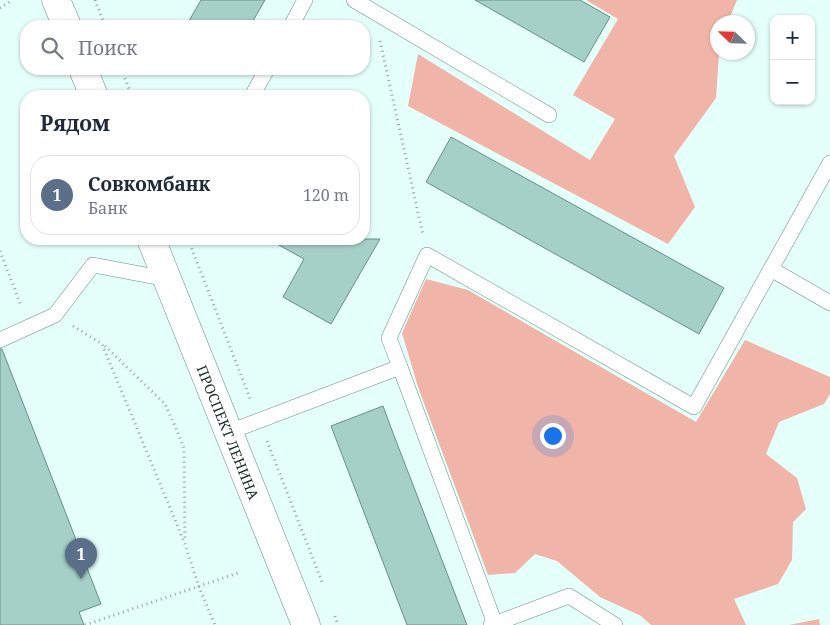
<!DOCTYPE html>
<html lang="ru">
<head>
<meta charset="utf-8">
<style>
  body { margin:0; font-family:"Noto Serif",serif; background:#f6f6f7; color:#1f2937 }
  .controls { position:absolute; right:15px; top:15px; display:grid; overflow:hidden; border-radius:10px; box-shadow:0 1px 4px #0004 }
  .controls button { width:45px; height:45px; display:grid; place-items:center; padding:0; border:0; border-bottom:1px solid #e0e1e3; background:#fff; color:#1f2937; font:25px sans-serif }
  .compass { position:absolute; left:710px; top:15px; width:45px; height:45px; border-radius:50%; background:#fff; box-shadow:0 1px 4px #0004; rotate:293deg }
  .you { position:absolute; left:552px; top:435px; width:18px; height:18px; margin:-12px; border:4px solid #fff; border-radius:50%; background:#1a73e8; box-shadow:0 0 0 8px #1a73e833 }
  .badge { display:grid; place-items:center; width:32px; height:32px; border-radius:50%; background:#ca3e2b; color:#fff; font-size:16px; font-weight:700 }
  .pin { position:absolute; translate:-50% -41px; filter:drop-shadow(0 1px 2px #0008) }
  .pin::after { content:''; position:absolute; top:26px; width:18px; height:15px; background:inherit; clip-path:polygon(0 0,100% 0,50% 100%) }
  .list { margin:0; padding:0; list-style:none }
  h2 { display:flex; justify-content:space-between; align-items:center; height:65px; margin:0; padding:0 20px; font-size:21px }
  h2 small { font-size:16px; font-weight:400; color:#747a83 }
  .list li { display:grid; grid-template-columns:32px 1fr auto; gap:15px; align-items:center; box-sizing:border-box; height:80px; margin:0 10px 10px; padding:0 10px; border:1px solid #e0e1e3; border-radius:20px }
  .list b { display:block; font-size:19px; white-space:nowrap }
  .list p { margin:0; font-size:16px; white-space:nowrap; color:#747a83 }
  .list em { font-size:16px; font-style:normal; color:#747a83 }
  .icon { flex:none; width:28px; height:28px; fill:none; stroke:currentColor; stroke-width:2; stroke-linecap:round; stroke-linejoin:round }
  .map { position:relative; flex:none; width:830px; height:625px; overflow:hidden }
  .search { position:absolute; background:#fff; box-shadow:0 1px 4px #0004; left:20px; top:20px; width:350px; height:55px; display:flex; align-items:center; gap:12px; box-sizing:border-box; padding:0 18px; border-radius:20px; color:#747a83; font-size:19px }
  .panel { position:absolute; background:#fff; box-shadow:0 1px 4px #0004; left:20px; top:90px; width:350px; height:155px; border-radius:20px }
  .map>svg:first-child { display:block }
  .green { fill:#f0b4a9 }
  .building { fill:#a5d0c8; stroke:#67908a }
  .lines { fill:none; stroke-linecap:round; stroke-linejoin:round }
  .service-casing { stroke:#658e88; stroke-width:16 }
  .secondary-casing { stroke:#658e88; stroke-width:29 }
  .path { stroke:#8ea5a0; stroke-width:3; stroke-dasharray:1 4; stroke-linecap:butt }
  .service { stroke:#fff; stroke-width:15 }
  .secondary { stroke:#fff; stroke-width:28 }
  .labels { text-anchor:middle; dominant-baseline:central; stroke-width:4.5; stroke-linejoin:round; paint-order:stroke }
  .street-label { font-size:14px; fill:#1c2d2a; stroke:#fff }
</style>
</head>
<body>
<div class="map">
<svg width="830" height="625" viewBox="0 0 830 625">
  <rect width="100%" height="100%" fill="#e5fffa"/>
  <!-- green -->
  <g class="green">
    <path d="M 586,0 L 737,0 L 728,22 L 718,22 L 718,52 L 719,53 L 716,98 L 674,156 L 695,207 L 668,244 L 408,106 L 418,54 L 590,160 L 615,119 L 573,95 L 618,19 Z"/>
    <path d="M 426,279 L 468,290 L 696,422 L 745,340 L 830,377 L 830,394 L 824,404 L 779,422 L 766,454 L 797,478 L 806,509 L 793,522 L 792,560 L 778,584 L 734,599 L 746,625 L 651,625 L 641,616 L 600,597 L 557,561 L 535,554 L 515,573 L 488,575 L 418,387 L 402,333 Z"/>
    <path d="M 819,619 L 820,625 L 789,625 Z"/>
  </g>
  <!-- building -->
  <g class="building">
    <path d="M 201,0 L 265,0 L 250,26 L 186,26 Z"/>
    <path d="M 475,0 L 580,0 L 610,17 L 584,62 Z"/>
    <path d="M 451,137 L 724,288 L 699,334 L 426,182 Z"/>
    <path d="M 268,239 L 380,239 L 331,324 L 283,297 L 304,259 Z"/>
    <path d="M 0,349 L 2,349 L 101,604 L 79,612 L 84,625 L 0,625 Z"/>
    <path d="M 383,406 L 393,433 L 467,625 L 407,625 L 331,426 Z"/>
  </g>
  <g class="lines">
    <defs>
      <g id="service">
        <path d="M 354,0 L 549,115"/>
        <path d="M 291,26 L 305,0"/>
        <path d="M 252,96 L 267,69"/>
        <path d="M 771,269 L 830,303"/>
        <path d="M 0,340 L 55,315 L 93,265 L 167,279"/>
        <path d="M 400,367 L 495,624"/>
        <path d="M 229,432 L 400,367 L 389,338 L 427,255 L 694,407 L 830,163"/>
        <path d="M 491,625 L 569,596 L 615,625"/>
      </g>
      <g id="secondary">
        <path d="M 56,0 L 67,26"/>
        <path d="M 83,69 L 94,96"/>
        <path id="s1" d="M 151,239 L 306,625"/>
      </g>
    </defs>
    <!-- service casing -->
    <use href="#service" class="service-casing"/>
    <!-- secondary casing -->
    <use href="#secondary" class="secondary-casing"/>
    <!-- path -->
    <g class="path">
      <path d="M 95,0 L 105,26"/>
      <path d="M 0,8 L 12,0"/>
      <path d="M 380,41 L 423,235"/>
      <path d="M 121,69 L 132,96"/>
      <path d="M 188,239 L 251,401"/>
      <path d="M 0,251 L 21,306"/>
      <path d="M 73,326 L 102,344 L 185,544 L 199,587 L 215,625"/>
      <path d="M 105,346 L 165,404 L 175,426 L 184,448 L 185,540"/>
      <path d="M 267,441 L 322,582"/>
      <path d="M 335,616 L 338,625"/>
      <path d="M 85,625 L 241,572"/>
    </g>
    <!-- service -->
    <use href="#service" class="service"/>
    <!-- secondary -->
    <use href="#secondary" class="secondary"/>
  </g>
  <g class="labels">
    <!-- street labels -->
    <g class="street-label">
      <text stroke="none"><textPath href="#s1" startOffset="208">ПРОСПЕКТ ЛЕНИНА</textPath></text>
    </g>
  </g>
</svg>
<div class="controls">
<button>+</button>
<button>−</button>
</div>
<svg class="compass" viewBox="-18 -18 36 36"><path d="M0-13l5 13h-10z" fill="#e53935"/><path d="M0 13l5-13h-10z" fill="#747a83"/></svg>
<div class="you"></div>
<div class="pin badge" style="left:81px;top:579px;background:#5c6f8a">1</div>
<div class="search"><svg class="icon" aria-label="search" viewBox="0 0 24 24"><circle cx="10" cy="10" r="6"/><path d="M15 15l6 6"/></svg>Поиск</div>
<section class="panel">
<h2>Рядом<small></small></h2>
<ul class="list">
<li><span class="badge" style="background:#5c6f8a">1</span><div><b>Совкомбанк</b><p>Банк</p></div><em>120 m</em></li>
</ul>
</section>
</div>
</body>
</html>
